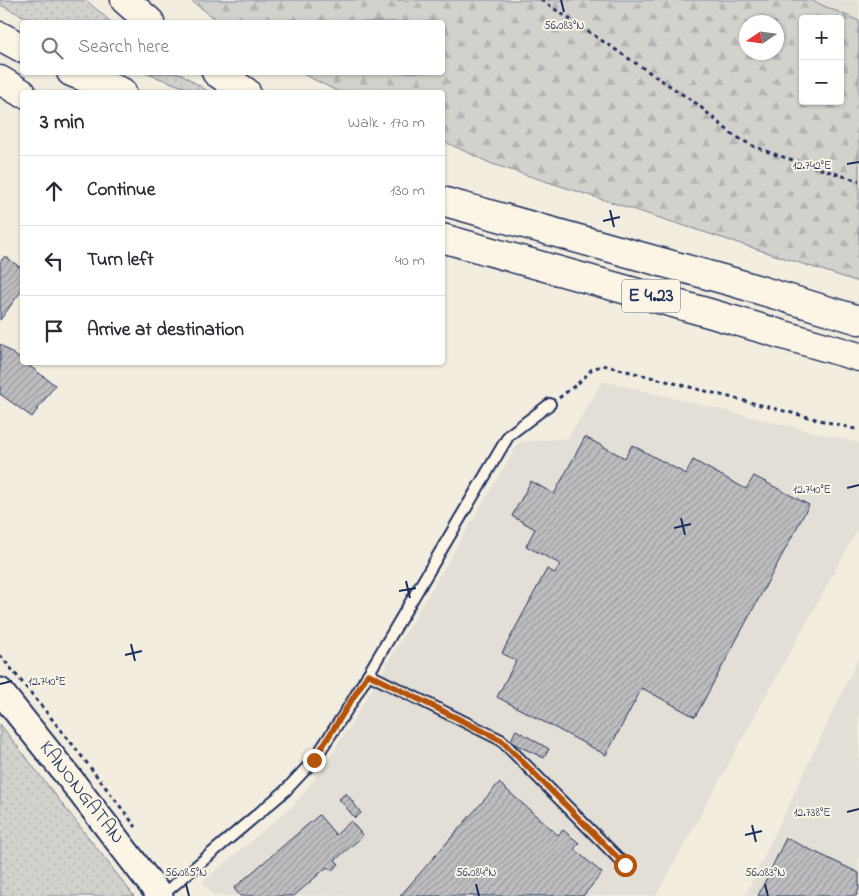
<!DOCTYPE html>
<html lang="en">
<head>
<meta charset="utf-8">
<style>
  body { margin:0; font-family:"Indie Flower",sans-serif; background:#f7f7f7; color:#2b2b33 }
  .controls { position:absolute; right:15px; top:15px; display:grid; overflow:hidden; border-radius:5px; box-shadow:0 1px 4px #0004 }
  .controls button { width:45px; height:45px; display:grid; place-items:center; padding:0; border:0; border-bottom:1px solid #e1e1e2; background:#fff; color:#2b2b33; font:25px sans-serif }
  .compass { position:absolute; left:739px; top:15px; width:45px; height:45px; border-radius:50%; background:#fff; box-shadow:0 1px 4px #0004; rotate:257deg }
  .stop { position:absolute; width:15px; height:15px; margin:-11px; border:4px solid #b45309; border-radius:50%; background:#fff }
  .stop.end { background:#b45309; border-color:#fff; box-shadow:0 1px 5px #0008 }
  .list { margin:0; padding:0; list-style:none }
  h2 { display:flex; justify-content:space-between; align-items:center; height:65px; margin:0; padding:0 20px; font-size:21px }
  h2 small { font-size:16px; font-weight:400; color:#7c7c81 }
  .list li { display:grid; grid-template-columns:32px 1fr auto; gap:15px; align-items:center; box-sizing:border-box; height:70px; padding:0 20px; border-top:1px solid #e1e1e2 }
  .list b { display:block; font-size:19px; white-space:nowrap }
  .list em { font-size:16px; font-style:normal; color:#7c7c81 }
  .icon { flex:none; width:28px; height:28px; fill:none; stroke:currentColor; stroke-width:2; stroke-linecap:round; stroke-linejoin:round }
  .map { position:relative; flex:none; width:859px; height:896px; overflow:hidden }
  .search { position:absolute; background:#fff; box-shadow:0 1px 4px #0004; left:20px; top:20px; width:425px; height:55px; display:flex; align-items:center; gap:12px; box-sizing:border-box; padding:0 18px; border-radius:5px; color:#7c7c81; font-size:19px }
  .panel { position:absolute; background:#fff; box-shadow:0 1px 4px #0004; left:20px; top:90px; width:425px; height:275px; border-radius:5px }
  .map>svg:first-child { display:block }
  .built { fill:#e3dfd6 }
  .grass { fill:url(#grass-dots); stroke:#778095 }
  .forest { fill:url(#forest-firs); stroke:#778095; fill-rule:evenodd }
  .building { fill:url(#building-hatch); stroke:#1b2f5e }
  .lines { fill:none; stroke-linecap:round; stroke-linejoin:round }
  .service-casing { stroke:#1b2f5e; stroke-width:14 }
  .tertiary-casing { stroke:#1b2f5e; stroke-width:29 }
  .motorway-casing { stroke:#1b2f5e; stroke-width:31 }
  .path { stroke:#1b2f5e; stroke-width:3; stroke-dasharray:4 4; stroke-linecap:butt }
  .service { stroke:#fcf5e5; stroke-width:10 }
  .tertiary { stroke:#fcf5e5; stroke-width:25 }
  .motorway { stroke:#fcf5e5; stroke-width:28 }
  .route { stroke:#b45309; stroke-width:6 }
  .ticks { fill:none; stroke:#1b2f5e; stroke-width:2 }
  .labels { text-anchor:middle; dominant-baseline:central; stroke-width:4; stroke-linejoin:round; paint-order:stroke }
  .shield { fill:#fcf5e5; stroke:#5e6a86; stroke-width:1 }
  .shield-label { font-size:19px; font-weight:bold; fill:#1b2f5e }
  .street-label { font-size:20px; fill:#1b2f5e; stroke:#fcf5e5 }
  .ticks-label { font-size:12px; text-anchor:middle; fill:#1b2f5e; stroke:#fcf5e5; stroke-width:4; stroke-linejoin:round; paint-order:stroke }
</style>
</head>
<body>
<div class="map">
<svg width="859" height="896" viewBox="0 0 859 896">
  <defs>
    <pattern id="grass-dots" width="8" height="8" patternUnits="userSpaceOnUse" patternTransform="scale(1.25)"><rect width="8" height="8" fill="#d3d1cc"/><path d="M2 2h.1M6 6h.1" fill="none" stroke="#b5b4b2" stroke-width="1.8" stroke-linecap="round"/></pattern>
    <pattern id="forest-firs" width="22" height="20" patternUnits="userSpaceOnUse" patternTransform="scale(1.25)"><rect width="22" height="20" fill="#d3d1cc"/><path d="M5 1l3.5 6h-7zM16 11l3.5 6h-7z" fill="#b5b4b2"/></pattern>
    <pattern id="building-hatch" width="6" height="6" patternUnits="userSpaceOnUse" patternTransform="scale(1.25)"><rect width="6" height="6" fill="#bebec0"/><path d="M-1 1l2-2M0 6l6-6M5 7l2-2" fill="none" stroke="#9a9b9f"/></pattern>
  </defs>
  <rect width="100%" height="100%" fill="#f3ede0"/>
  <filter id="ink" filterUnits="userSpaceOnUse"><feTurbulence type="fractalNoise" baseFrequency=".02" numOctaves="2"/><feDisplacementMap in="SourceGraphic" scale="10" xChannelSelector="R" yChannelSelector="G"/><feConvolveMatrix kernelMatrix="1 2 1 2 8 2 1 2 1" color-interpolation-filters="sRGB"/></filter>
  <g filter="url(#ink)">
    <!-- built -->
    <g class="built">
      <path d="M 810,0 L 859,0 L 859,21 L 817,4 Z"/>
      <path d="M 603,381 L 859,443 L 859,527 L 656,896 L 214,896 L 202,882 L 295,804 L 323,768 L 357,714 L 519,442 L 568,438 Z"/>
      <path d="M 859,657 L 859,896 L 745,896 Z"/>
    </g>
    <!-- grass -->
    <g class="grass">
      <path d="M 0,0 L 86,0 L 111,22 L 36,22 L 0,5 Z"/>
      <path d="M 145,73 L 180,73 L 209,92 L 197,92 Z"/>
      <path d="M 0,724 L 134,896 L 0,896 Z"/>
    </g>
    <!-- forest -->
    <path class="forest" d="M 190,0 L 810,0 L 859,21 L 859,282 L 492,164 L 443,141 L 442,92 L 339,92 L 301,73 L 442,72 L 442,22 L 220,22 ZM 803,19 L 840,19 L 840,101 L 803,101 ZM 746,22 L 776,22 L 776,52 L 746,52 Z"/>
    <!-- building -->
    <g class="building">
      <path d="M 5,256 L 22,269 L 22,290 L 0,320 L 0,262 Z"/>
      <path d="M 0,344 L 55,385 L 32,417 L 0,394 Z"/>
      <path d="M 585,437 L 625,458 L 632,445 L 686,474 L 693,460 L 746,489 L 754,476 L 809,505 L 695,717 L 642,688 L 606,755 L 497,697 L 516,661 L 502,653 L 547,569 L 555,573 L 560,564 L 526,546 L 535,529 L 512,516 L 531,481 L 554,494 Z"/>
      <path d="M 516,730 L 549,749 L 544,758 L 510,742 Z"/>
      <path d="M 499,783 L 558,835 L 563,830 L 579,843 L 574,849 L 602,873 L 583,896 L 400,896 Z"/>
      <path d="M 346,793 L 361,813 L 355,818 L 339,799 Z"/>
      <path d="M 319,815 L 336,835 L 351,821 L 363,836 L 335,860 L 339,864 L 331,871 L 327,867 L 294,896 L 240,896 L 234,888 Z"/>
      <path d="M 786,838 L 859,873 L 859,889 L 856,896 L 758,896 Z"/>
    </g>
    <g class="lines">
      <defs>
        <g id="service">
          <path d="M 368,674 L 501,740 L 625,865"/>
          <path d="M 161,896 L 285,791 L 314,760 L 350,705 L 509,435 L 550,404"/>
        </g>
        <path id="tertiary" d="M 0,691 L 71,780 L 160,896"/>
        <g id="motorway">
          <path d="M 125,0 L 150,22"/>
          <path d="M 0,36 L 22,48"/>
          <path d="M 71,72 L 122,92"/>
          <path d="M 216,72 L 246,92"/>
          <path d="M 0,80 L 22,93"/>
          <path d="M 442,201 L 733,282 L 859,320"/>
          <path d="M 442,238 L 709,313 L 859,357"/>
        </g>
      </defs>
      <!-- service casing -->
      <use href="#service" class="service-casing"/>
      <!-- tertiary casing -->
      <use href="#tertiary" class="tertiary-casing"/>
      <!-- motorway casing -->
      <use href="#motorway" class="motorway-casing"/>
      <!-- path -->
      <g class="path">
        <path d="M 541,0 L 697,104 L 733,135 L 753,146 L 777,155 L 859,181"/>
        <path d="M 559,398 L 583,379 L 591,370 L 603,365 L 859,430"/>
        <path d="M 0,655 L 73,745 L 136,827"/>
      </g>
      <!-- service -->
      <use href="#service" class="service"/>
      <!-- tertiary -->
      <use href="#tertiary" class="tertiary"/>
      <!-- motorway -->
      <use href="#motorway" class="motorway"/>
    </g>
  </g>
  <g class="lines" filter="url(#ink)">
    <!-- route -->
    <path class="route" d="M 314,760 L 368,674 L 501,740 L 625,865"/>
  </g>
  <!-- ticks -->
  <path class="ticks" d="M 561,0 L 564,12M 847,164 L 859,162M 610,210 L 614,227M 603,221 L 620,217M 847,488 L 859,485M 681,518 L 685,535M 674,528 L 691,524M 406,581 L 410,598M 399,591 L 416,588M 131,644 L 135,661M 125,655 L 142,651M 0,684 L 12,681M 847,812 L 859,809M 752,825 L 756,842M 745,835 L 762,831M 186,884 L 189,896M 476,884 L 479,896M 765,884 L 768,896"/>
  <g class="labels">
    <!-- shield labels -->
    <rect class="shield" x="622" y="279.5" width="58" height="33" rx="4"/>
    <g class="shield-label">
      <text x="651" y="296">E 4.23</text>
    </g>
    <!-- street labels -->
    <g class="street-label">
      <text transform="translate(81 793) rotate(52)">KANONGATAN</text>
    </g>
  </g>
  <g class="ticks-label">
    <text x="564" y="29">56.083°N</text>
    <text x="812" y="169">12.742°E</text>
    <text x="812" y="493">12.740°E</text>
    <text x="47" y="685">12.740°E</text>
    <text x="812" y="816">12.738°E</text>
    <text x="186" y="876">56.085°N</text>
    <text x="476" y="876">56.084°N</text>
    <text x="765" y="876">56.083°N</text>
  </g>
</svg>
<div class="controls">
<button>+</button>
<button>−</button>
</div>
<svg class="compass" viewBox="-18 -18 36 36"><path d="M0-13l5 13h-10z" fill="#e53935"/><path d="M0 13l5-13h-10z" fill="#7c7c81"/></svg>
<div class="stop" style="left:625px;top:865px"></div>
<div class="stop end" style="left:314px;top:760px"></div>
<div class="search"><svg class="icon" aria-label="search" viewBox="0 0 24 24"><circle cx="10" cy="10" r="6"/><path d="M15 15l6 6"/></svg>Search here</div>
<section class="panel">
<h2>3 min<small>Walk · 170 m</small></h2>
<ul class="list">
<li><svg class="icon" aria-label="ahead" viewBox="0 0 24 24"><path d="M12 20V5M6 11l6-6 6 6"/></svg><div><b>Continue</b></div><em>130 m</em></li>
<li><svg class="icon" aria-label="left" viewBox="0 0 24 24"><path d="M17 20v-9H6M10 6l-5 5 5 5"/></svg><div><b>Turn left</b></div><em>40 m</em></li>
<li><svg class="icon" aria-label="arrive" viewBox="0 0 24 24"><path d="M6 21V4h12l-3 4 3 4H6"/></svg><div><b>Arrive at destination</b></div></li>
</ul>
</section>
</div>
</body>
</html>
